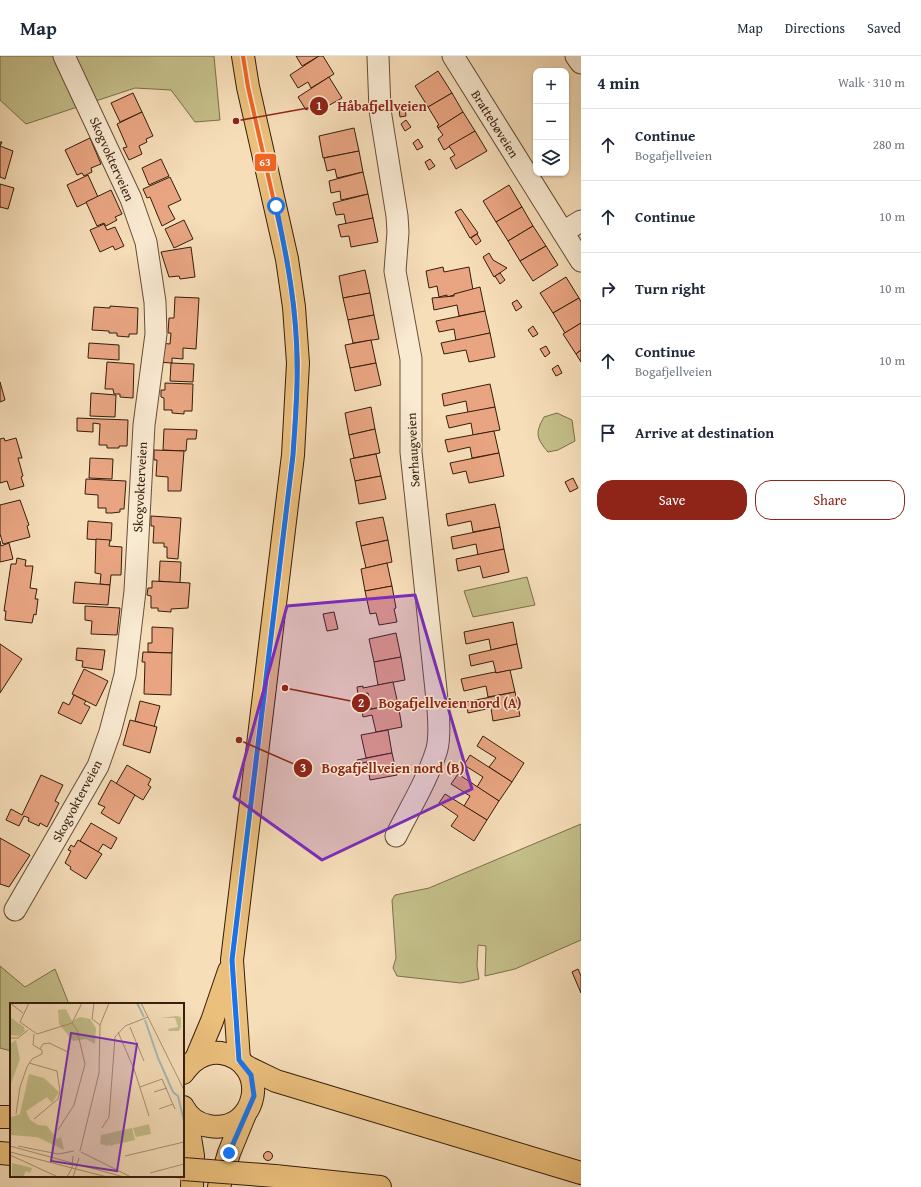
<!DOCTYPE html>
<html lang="en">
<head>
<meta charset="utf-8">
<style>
  body { margin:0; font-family:"Gentium Book Plus",serif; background:#f6f6f7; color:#1f2937 }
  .controls { position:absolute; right:12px; top:12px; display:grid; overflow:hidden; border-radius:8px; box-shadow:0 1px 3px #0004 }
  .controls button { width:36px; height:36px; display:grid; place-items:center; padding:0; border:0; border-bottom:1px solid #e0e1e3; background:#fff; color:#1f2937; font:20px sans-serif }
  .stop { position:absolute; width:12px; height:12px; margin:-9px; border:3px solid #1a73e8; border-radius:50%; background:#fff }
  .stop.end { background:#1a73e8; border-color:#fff; box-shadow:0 1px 4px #0008 }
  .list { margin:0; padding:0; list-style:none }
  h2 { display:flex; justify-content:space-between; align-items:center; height:52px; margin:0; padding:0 16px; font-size:17px }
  h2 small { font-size:13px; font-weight:400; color:#747a83 }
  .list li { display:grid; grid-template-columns:26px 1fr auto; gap:12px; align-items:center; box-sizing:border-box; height:72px; padding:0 16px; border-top:1px solid #e0e1e3 }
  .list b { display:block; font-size:15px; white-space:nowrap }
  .list p { margin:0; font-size:13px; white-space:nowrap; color:#747a83 }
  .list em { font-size:13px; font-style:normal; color:#747a83 }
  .actions { display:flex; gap:8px; padding:12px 16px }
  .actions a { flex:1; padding:9px 0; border:1px solid #8f2418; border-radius:16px; text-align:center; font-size:14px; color:#8f2418 }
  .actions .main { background:#8f2418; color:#fff }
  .icon { flex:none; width:22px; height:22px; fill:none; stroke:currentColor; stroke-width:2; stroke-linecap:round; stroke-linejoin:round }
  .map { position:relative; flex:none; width:581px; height:1131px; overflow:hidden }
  header { display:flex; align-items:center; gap:24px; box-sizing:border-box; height:56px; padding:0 20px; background:#fff; border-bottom:1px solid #e0e1e3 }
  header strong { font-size:19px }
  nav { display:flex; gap:22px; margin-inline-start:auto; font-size:14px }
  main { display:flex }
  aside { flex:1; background:#fff }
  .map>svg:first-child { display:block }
  .green { fill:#c4bf8a; stroke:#7c6e4a }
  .building { fill:#e9a582; stroke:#351d0a }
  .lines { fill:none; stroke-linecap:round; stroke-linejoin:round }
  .minor-casing { stroke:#654d36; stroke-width:23 }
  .major-casing { stroke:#351d0a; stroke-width:24 }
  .highway-casing { stroke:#351d0a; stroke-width:24 }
  .minor { stroke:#f9ead2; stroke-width:21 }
  .major { stroke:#ebbf7c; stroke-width:22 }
  .highway { stroke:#ebbf7c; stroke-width:22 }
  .highway-bridge-casing { stroke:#351d0a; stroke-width:24; stroke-linecap:butt }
  .highway-bridge { stroke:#ebbf7c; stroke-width:22 }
  .bus-1-casing { stroke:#f9ead2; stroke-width:7 }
  .bus-1 { stroke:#f26522; stroke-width:4 }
  .route { stroke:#1a73e8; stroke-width:5 }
  .marked { fill:#7b2cbf; fill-opacity:0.2; stroke:#7b2cbf; stroke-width:3; stroke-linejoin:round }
  .labels { text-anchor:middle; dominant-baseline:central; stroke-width:3; stroke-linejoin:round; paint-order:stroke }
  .street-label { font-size:13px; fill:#351d0a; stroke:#f9ead2 }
  .inset-river { fill:none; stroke:#a1b9ba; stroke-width:2 }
  .inset-road { fill:none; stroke:#a99173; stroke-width:1 }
  .view { fill:#7b2cbf; fill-opacity:0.15; stroke:#7b2cbf; stroke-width:2 }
  .inset-edge { fill:none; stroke:#351d0a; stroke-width:2 }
  .leader { fill:none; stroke:#8f2418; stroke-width:1.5 }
  .callout-dot { fill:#8f2418; stroke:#f9ead2; stroke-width:1.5 }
  .mark-label { font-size:12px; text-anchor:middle; font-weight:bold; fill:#fff }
  .callout-label { font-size:14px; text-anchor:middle; font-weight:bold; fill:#8f2418; stroke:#f9ead2; stroke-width:3; stroke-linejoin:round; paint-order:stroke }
  .line-badge { stroke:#f9ead2; stroke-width:1.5 }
  .badge-label { font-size:11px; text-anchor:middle; font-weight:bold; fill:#fff }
</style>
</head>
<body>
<header>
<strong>Map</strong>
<nav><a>Map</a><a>Directions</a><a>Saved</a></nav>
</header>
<main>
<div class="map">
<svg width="581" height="1131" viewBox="0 0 581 1131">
  <rect width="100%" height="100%" fill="#f6deb9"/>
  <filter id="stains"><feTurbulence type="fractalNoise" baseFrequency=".005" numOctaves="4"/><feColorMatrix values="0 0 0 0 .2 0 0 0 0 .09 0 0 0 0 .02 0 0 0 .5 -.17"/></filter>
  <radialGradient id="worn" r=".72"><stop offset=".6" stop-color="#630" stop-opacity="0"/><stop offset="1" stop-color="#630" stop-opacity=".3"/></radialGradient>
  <!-- green -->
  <g class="green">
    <path d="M 0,0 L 214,0 L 220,64 L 195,66 L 171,34 L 135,32 L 26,68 L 0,44 Z"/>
    <path d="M 557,357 L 572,364 L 575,385 L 558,394 L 548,396 C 536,382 535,377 544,361 Z"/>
    <path d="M 527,521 L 535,549 L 473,561 L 464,535 Z"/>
    <path d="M 581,768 L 581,884 L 515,913 L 485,920 L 486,890 L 478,889 L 477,910 L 479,923 L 461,927 L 397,920 L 393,912 L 396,902 L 392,844 L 395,839 L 429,832 Z"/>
    <path d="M 0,910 L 25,931 L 55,913 L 69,948 L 11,948 L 11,995 L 0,992 Z"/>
  </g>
  <!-- building -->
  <g class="building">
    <path d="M 296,0 L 319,0 L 302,10 Z"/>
    <path d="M 319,0 L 323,0 L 334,18 L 311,32 L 308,26 L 298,32 L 290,19 Z"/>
    <path d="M 438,15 L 452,37 L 428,51 L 415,30 Z"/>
    <path d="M 329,21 L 342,42 L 319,55 L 315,49 L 306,54 L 298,41 Z"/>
    <path d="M 133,37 L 142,56 L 120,66 L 111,47 Z"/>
    <path d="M 452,37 L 463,56 L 438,72 L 437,70 L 439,69 L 428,51 Z"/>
    <path d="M 405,52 L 406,60 L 400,61 L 399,53 Z"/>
    <path d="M 142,56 L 153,80 L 146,83 L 147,86 L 139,90 L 142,98 L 129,104 L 123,92 L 127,91 L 117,68 Z"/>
    <path d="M 463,56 L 475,75 L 444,94 L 438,83 L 443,79 L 438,72 Z"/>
    <path d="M 406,64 L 411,71 L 405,75 L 401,68 Z"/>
    <path d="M 354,72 L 359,95 L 323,102 L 319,80 Z"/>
    <path d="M 475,75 L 487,95 L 456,113 L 450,102 L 455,99 L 449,90 Z"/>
    <path d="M 90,82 L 101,108 L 91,112 L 92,116 L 84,120 L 82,117 L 77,119 L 65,94 Z"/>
    <path d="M 418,83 L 423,91 L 417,94 L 413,87 Z"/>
    <path d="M 0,86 L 2,86 L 0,90 L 13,95 L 5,123 L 0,121 Z"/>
    <path d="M 359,95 L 363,116 L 337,122 L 335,113 L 327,115 L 324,102 Z"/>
    <path d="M 161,103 L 169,120 L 149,129 L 142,112 Z"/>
    <path d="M 430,103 L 435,110 L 429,114 L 425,106 Z"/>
    <path d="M 363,116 L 368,138 L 341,144 L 340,135 L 331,137 L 329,125 Z"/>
    <path d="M 88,119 L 98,141 L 77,151 L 67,129 Z"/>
    <path d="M 170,121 L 181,144 L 168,150 L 175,163 L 162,170 L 150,141 L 147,142 L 143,133 Z"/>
    <path d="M 0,128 L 14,132 L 8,153 L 0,151 Z"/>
    <path d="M 509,129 L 522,151 L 496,166 L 483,145 Z"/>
    <path d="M 111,134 L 122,158 L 115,161 L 117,164 L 106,170 L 104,167 L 97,170 L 86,146 Z"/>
    <path d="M 368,138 L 373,162 L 346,168 L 344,158 L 336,159 L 333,147 Z"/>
    <path d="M 522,151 L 533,170 L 508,185 L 496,166 Z"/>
    <path d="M 461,153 L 478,177 L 470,182 L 455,156 Z"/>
    <path d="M 373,162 L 378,186 L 351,191 L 349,180 L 341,181 L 338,169 Z"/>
    <path d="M 184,164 L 193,183 L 174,192 L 165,173 Z"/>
    <path d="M 104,168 L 107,174 L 115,171 L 124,190 L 115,194 L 113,190 L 100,196 L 90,174 Z"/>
    <path d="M 533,170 L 546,190 L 520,205 L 508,185 Z"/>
    <path d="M 477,178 L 481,185 L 476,189 L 471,182 Z"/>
    <path d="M 546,190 L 558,209 L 533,225 L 520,205 Z"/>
    <path d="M 191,191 L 195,221 L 180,223 L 179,220 L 169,221 L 161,196 Z"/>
    <path d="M 489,197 L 493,204 L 507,212 L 494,221 L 483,201 Z"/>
    <path d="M 443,211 L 444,216 L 469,211 L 473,234 L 447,241 L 447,239 L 439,241 L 437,230 L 429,232 L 426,215 Z"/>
    <path d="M 365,214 L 370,237 L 343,242 L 339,220 Z"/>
    <path d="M 500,217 L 505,224 L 500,228 L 495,220 Z"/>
    <path d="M 566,221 L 579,242 L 553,257 L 540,237 Z"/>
    <path d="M 480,231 L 485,255 L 459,260 L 457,249 L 434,254 L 432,242 L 454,240 L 454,238 Z"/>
    <path d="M 370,237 L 374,259 L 348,264 L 343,242 Z"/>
    <path d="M 175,241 L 199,242 L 196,293 L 183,292 L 183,303 L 172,302 L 172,307 L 158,306 L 159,287 L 170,288 L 171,277 L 168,277 L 169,262 L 174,262 Z"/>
    <path d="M 579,242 L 581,246 L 581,267 L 565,277 L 553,257 Z"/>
    <path d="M 517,244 L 522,251 L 516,255 L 512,247 Z"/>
    <path d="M 110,250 L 138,252 L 137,278 L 129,278 L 129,281 L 117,280 L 117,277 L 109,277 L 109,275 L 92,274 L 94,251 L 110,252 Z"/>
    <path d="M 485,255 L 490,277 L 456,285 L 454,273 L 439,276 L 436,265 Z"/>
    <path d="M 374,259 L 379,283 L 353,287 L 348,264 Z"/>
    <path d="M 581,267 L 581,294 L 576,298 L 563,278 Z"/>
    <path d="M 533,270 L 538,278 L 533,281 L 528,274 Z"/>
    <path d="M 490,277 L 495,301 L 469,306 L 466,294 L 444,298 L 441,287 Z"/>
    <path d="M 371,284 L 376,307 L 350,312 L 345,289 Z"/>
    <path d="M 89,287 L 119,289 L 119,304 L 88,302 Z"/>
    <path d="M 546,290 L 550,297 L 545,301 L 540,293 Z"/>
    <path d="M 581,294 L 581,306 L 576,298 Z"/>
    <path d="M 107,306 L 134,308 L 133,342 L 120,341 L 120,338 L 114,338 L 113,333 L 105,333 Z"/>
    <path d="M 171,307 L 194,308 L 193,326 L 170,325 Z"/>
    <path d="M 376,307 L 381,329 L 355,335 L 350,312 Z"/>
    <path d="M 558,309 L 562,317 L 556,320 L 552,313 Z"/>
    <path d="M 0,326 L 5,344 L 0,346 Z"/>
    <path d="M 165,327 L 193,328 L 192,355 L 184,355 L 184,358 L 172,357 L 172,354 L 164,354 L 164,342 L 161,341 L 161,334 L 165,334 Z"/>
    <path d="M 490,328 L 495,351 L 468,357 L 466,345 L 444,350 L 442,338 Z"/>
    <path d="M 91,337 L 116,339 L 115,361 L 90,360 Z"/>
    <path d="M 371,351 L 375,373 L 349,379 L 345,357 Z"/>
    <path d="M 495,351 L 500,374 L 473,379 L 471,367 L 449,372 L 446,360 Z"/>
    <path d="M 77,362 L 128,364 L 127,390 L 119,390 L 119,392 L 107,392 L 107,389 L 99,389 L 100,368 L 93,367 L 93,376 L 77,375 Z"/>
    <path d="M 164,373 L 197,374 L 196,383 L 187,383 L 186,395 L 163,394 Z"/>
    <path d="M 375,373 L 380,397 L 354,402 L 349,379 Z"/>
    <path d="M 494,375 L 499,397 L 472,402 L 470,391 L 448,396 L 445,384 Z"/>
    <path d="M 4,382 L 5,385 L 16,382 L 22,402 L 18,402 L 23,420 L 21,421 L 24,430 L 10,434 L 7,425 L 0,427 L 0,383 Z"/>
    <path d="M 154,394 L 184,395 L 181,435 L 168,435 L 168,421 L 156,420 L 157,404 L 154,404 Z"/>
    <path d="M 499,397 L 504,420 L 469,427 L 466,415 L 453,418 L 450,407 Z"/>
    <path d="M 376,398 L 381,420 L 355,425 L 350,403 Z"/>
    <path d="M 90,402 L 113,403 L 112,423 L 89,422 Z"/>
    <path d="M 381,420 L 386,443 L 359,448 L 355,425 Z"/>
    <path d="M 573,422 L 578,432 L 570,436 L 565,426 Z"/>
    <path d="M 86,423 L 126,425 L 124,453 L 120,453 L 120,456 L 112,457 L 106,457 L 106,452 L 98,452 L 98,439 L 85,438 Z"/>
    <path d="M 20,444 L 29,469 L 27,470 L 30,481 L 3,488 L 0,478 L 0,449 Z"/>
    <path d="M 495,448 L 500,471 L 473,476 L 471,465 L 448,470 L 446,458 Z"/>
    <path d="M 151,460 L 181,462 L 178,503 L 167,502 L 167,491 L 164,491 L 164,487 L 153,487 L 154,470 L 151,470 Z"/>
    <path d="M 383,461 L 388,484 L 361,490 L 356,466 Z"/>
    <path d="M 88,465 L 112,467 L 111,485 L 87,483 Z"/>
    <path d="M 500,471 L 504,493 L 478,499 L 476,488 L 453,493 L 451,481 Z"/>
    <path d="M 96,483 L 110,484 L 109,490 L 122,491 L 121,519 L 111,519 L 110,529 L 100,528 L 101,518 L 95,517 Z"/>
    <path d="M 388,484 L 392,506 L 366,512 L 361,490 Z"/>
    <path d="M 0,485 L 1,490 L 9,487 L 13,503 L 0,506 Z"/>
    <path d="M 504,493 L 509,516 L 483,522 L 480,510 L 458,515 L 456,503 Z"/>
    <path d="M 17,502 L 26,504 L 25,510 L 33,510 L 30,532 L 37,533 L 35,543 L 38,543 L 36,559 L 34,558 L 32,567 L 5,564 L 6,555 L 4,555 L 11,508 L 16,508 Z"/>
    <path d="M 160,505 L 181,506 L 180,527 L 159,525 Z"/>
    <path d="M 387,507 L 392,530 L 365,535 L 361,513 Z"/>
    <path d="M 152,525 L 190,527 L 188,552 L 171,553 L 171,556 L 158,555 L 158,552 L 151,552 L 151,540 L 147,539 L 148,532 L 152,532 Z"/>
    <path d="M 75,526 L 110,529 L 108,549 L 73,547 Z"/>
    <path d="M 392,530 L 396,552 L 394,553 L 397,566 L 379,569 L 376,557 L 370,558 L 365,535 Z"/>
    <path d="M 85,550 L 120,552 L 117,579 L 91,578 L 92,565 L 85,564 Z"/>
    <path d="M 334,556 L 338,573 L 327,575 L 323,558 Z"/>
    <path d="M 513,566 L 517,588 L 491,594 L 489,583 L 466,588 L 464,576 Z"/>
    <path d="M 152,571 L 173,572 L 172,597 L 148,596 L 148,587 L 152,587 Z"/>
    <path d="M 396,577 L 401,601 L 374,606 L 369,583 Z"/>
    <path d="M 0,588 L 22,603 L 0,637 Z"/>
    <path d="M 517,588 L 522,612 L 496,617 L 493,605 L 471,610 L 469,599 Z"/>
    <path d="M 77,592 L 105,594 L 102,614 L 82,611 L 83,605 L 76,604 Z"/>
    <path d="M 143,596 L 172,597 L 171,639 L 144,638 L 145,606 L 142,606 Z"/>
    <path d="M 401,601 L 405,624 L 378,629 L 374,606 Z"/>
    <path d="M 84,613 L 108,625 L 96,650 L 72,638 Z"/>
    <path d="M 510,614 L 515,636 L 488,641 L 486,630 L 464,635 L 461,623 L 495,616 L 496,617 Z"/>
    <path d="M 393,626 L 398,648 L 371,653 L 368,637 L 358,639 L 357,631 L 363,630 L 363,632 Z"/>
    <path d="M 515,636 L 520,660 L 493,665 L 491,652 L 468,657 L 466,646 Z"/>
    <path d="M 74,639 L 86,645 L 84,648 L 90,651 L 81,668 L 58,657 L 63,646 L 69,649 Z"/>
    <path d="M 140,645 L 160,650 L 154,671 L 135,665 Z"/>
    <path d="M 398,648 L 402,671 L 376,676 L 372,659 L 363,661 L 362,655 Z"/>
    <path d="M 130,664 L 157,671 L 150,697 L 123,689 Z"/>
    <path d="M 388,674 L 392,697 L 366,702 L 361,679 Z"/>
    <path d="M 483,680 L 524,707 L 512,726 L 489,711 L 496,702 L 477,690 Z"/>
    <path d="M 392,697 L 397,719 L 370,724 L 367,706 L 358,708 L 357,704 Z"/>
    <path d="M 470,699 L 512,726 L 499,745 L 477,731 L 483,721 L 464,709 Z"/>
    <path d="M 127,709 L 151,723 L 148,729 L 151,731 L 143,744 L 116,728 Z"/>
    <path d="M 458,718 L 499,745 L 487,764 L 464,750 L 470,740 L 451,728 Z"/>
    <path d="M 41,719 L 63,729 L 55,745 L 59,747 L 47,771 L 40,767 L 39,770 L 28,765 L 29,762 L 24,760 L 19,770 L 6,764 L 11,753 L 22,759 Z"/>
    <path d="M 111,724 L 135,739 L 119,768 L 101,757 L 105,751 L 98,748 Z"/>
    <path d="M 445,738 L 487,764 L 474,785 L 451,770 L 458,760 L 439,747 Z"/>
    <path d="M 91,767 L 117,782 L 111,793 L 103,788 L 98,796 L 80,785 Z"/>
    <path d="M 0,782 L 30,799 L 9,831 L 0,828 Z"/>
    <path d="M 78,784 L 102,798 L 86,823 L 70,813 L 71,811 L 65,807 L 71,795 L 68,794 L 71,789 L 74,791 Z"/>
    <path d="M 578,913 L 581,920 L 581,937 L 572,916 Z"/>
    <circle cx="268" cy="1100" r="4.5"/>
  </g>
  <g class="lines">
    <defs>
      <g id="minor">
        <path d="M 378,0 L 380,54 L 397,160 L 398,176 L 395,215 L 411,303 L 411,396 L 438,653 C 439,666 440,680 437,693 C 428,723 410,752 396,780"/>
        <path d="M 453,0 L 581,205"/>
        <path d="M 576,0 L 581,7"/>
        <path d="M 563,176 L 581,165"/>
        <path d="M 15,854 L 98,710 L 110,676 L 125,619 L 135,535 L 144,369 L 156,278 L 155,246 L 146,186 L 131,143 L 64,0"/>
      </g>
      <g id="major">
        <path d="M 196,1003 L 212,965 L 229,915"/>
        <path d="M 239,1004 L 232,904 L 293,399 L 298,307 L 294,251 L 287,203 L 248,31 L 243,0"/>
        <path d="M 183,1017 C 192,1004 205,995 221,997 C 272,1006 258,1079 209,1070 C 197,1068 188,1061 183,1051"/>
        <path d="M 186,1056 L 193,1100 L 192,1131"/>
        <path d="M 219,1131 L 229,1097 L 245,1058"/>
      </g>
      <g id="highway">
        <path d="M 245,1010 L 276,1025 L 581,1117"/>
        <path d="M 0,1061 L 11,1061"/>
        <path d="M 0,1097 L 11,1098"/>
        <path d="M 275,1120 L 380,1131"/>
      </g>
    </defs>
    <!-- minor casing -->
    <use href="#minor" class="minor-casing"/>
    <!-- major casing -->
    <use href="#major" class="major-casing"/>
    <!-- highway casing -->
    <use href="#highway" class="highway-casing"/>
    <!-- minor -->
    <use href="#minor" class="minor"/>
    <!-- major -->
    <use href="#major" class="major"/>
    <!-- highway -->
    <use href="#highway" class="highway"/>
    <defs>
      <path id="highway-bridge" d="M 183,1113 L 275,1120"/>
    </defs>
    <!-- highway-bridge casing -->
    <use href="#highway-bridge" class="highway-bridge-casing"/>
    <!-- highway-bridge -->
    <use href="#highway-bridge" class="highway-bridge"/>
    <defs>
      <path id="bus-1" d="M 239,1004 L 232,904 L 293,399 L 298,307 L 294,251 L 287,203 L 248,31 L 243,0"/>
    </defs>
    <!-- bus-1 casing -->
    <use href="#bus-1" class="bus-1-casing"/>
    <!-- bus-1 -->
    <use href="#bus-1" class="bus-1"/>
  </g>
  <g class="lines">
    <!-- route -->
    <path class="route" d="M 229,1097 L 254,1040 L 251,1019 L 239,1004 L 232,904 L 293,399 C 295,368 298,338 297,307 C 297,254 287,202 276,150"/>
  </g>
  <!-- marked area -->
  <path class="marked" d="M 415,539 L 472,733 L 322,804 L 234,741 L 287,550 Z"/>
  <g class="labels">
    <!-- street labels -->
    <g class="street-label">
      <text transform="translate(495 68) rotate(58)">Brattebøveien</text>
      <text transform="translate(112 103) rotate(66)">Skogvokterveien</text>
      <text transform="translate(413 394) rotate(-93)">Sørhaugveien</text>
      <text transform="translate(140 431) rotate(-87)">Skogvokterveien</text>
      <text transform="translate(77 745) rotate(-62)">Skogvokterveien</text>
    </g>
  </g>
  <!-- overview -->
  <g transform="translate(10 947)">
    <rect width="174" height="174" fill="#f6deb9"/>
    <path d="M 56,6 L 62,18 L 70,14 L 80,16 L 86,25 L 85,41 L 76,36 L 63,38 L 49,21 L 48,7 ZM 166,13 L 171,14 L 171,24 L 169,28 L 159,28 L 158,26 L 168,24 L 165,15 L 151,15 ZM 0,14 L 14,24 L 15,28 L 9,33 L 0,32 ZM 6,37 L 10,56 L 0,83 L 0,41 ZM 19,71 L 34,75 L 49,89 L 42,100 L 37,94 L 16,108 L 20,117 L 28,122 L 37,123 L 47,136 L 51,134 L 54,147 L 27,134 L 0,132 L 0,113 L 2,114 L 10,111 ZM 139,121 L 141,131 L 126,134 L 123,125 ZM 122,125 L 125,137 L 103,142 L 100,143 L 100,139 L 99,143 L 90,141 L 91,132 ZM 2,160 L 22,165 L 20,170 L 16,168 L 13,174 L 2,174 Z" fill="#c4bf8a"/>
    <path class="inset-river" d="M 127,0 L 134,14M 135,17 L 148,55 L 163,89 L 168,93 L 174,118"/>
    <path class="inset-road" d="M 0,0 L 13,10M 19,0 L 10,19 L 27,31 L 62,20 L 72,0M 84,0 L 82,16 L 90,22M 131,0 L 174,87M 120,24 L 134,58M 108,29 L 124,66 L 139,113M 0,35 L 8,35 L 18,27M 30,46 L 33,41 L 39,40 L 58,49M 19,60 L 47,68 L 50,88 L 48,96 L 24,116M 130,84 L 152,76 L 165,106M 144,89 L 157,85M 149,106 L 163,101M 6,111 L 10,84 L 17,64 L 22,56 L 32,51 L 32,47 L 23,42 L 24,31M 92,125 L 99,114 L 105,34 L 115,23 L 138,14M 48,127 L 64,102 L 75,61 L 67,27 L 62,20M 0,143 L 114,174M 8,143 L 48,151 L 64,148M 70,148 L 89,70 L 90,22 L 99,0M 0,149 L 97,174M 71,149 L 121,174M 0,152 L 48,174M 115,153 L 174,139M 140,170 L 174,161M 57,174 L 62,165 L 63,153M 63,174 L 69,155"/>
    <path class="view" d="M 61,30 L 127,41 L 107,168 L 41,158 Z"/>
    <rect width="174" height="174" class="inset-edge"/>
  </g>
  <!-- callouts -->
  <path class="leader" d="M236 65L319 50M285 632L361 647M239 684L303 712"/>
  <g class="callout-dot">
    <circle cx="236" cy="65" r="4"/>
    <circle cx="285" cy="632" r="4"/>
    <circle cx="239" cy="684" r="4"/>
    <circle cx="319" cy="50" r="10"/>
    <circle cx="361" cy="647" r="10"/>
    <circle cx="303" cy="712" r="10"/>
  </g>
  <g class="mark-label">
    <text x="319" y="54">1</text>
    <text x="361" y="651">2</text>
    <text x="303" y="716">3</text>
  </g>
  <g class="callout-label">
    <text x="382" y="55">Håbafjellveien</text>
    <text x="450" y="652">Bogafjellveien nord (A)</text>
    <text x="393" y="717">Bogafjellveien nord (B)</text>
  </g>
  <rect class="line-badge" x="254" y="97" width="23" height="19" rx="4" fill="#f26522"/>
  <g class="badge-label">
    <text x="265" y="110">63</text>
  </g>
  <rect width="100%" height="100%" filter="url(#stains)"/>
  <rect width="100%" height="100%" fill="url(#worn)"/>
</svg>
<div class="controls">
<button>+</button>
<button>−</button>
<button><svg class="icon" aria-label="layers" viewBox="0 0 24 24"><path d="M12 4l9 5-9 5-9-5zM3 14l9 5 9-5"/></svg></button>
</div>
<div class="stop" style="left:276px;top:150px"></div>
<div class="stop end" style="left:229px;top:1097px"></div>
</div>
<aside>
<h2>4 min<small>Walk · 310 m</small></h2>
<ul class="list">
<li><svg class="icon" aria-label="ahead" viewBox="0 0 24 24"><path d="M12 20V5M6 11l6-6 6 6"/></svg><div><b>Continue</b><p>Bogafjellveien</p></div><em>280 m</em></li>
<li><svg class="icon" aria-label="ahead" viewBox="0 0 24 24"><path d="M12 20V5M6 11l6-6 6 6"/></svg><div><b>Continue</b></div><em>10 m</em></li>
<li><svg class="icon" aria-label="right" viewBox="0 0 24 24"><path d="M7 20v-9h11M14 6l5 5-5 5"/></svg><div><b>Turn right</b></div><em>10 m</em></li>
<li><svg class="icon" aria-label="ahead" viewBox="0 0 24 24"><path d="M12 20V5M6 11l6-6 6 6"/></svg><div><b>Continue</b><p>Bogafjellveien</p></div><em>10 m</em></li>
<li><svg class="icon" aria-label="arrive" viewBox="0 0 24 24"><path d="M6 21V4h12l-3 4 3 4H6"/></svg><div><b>Arrive at destination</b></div></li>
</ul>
<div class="actions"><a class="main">Save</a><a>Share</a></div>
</aside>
</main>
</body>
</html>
